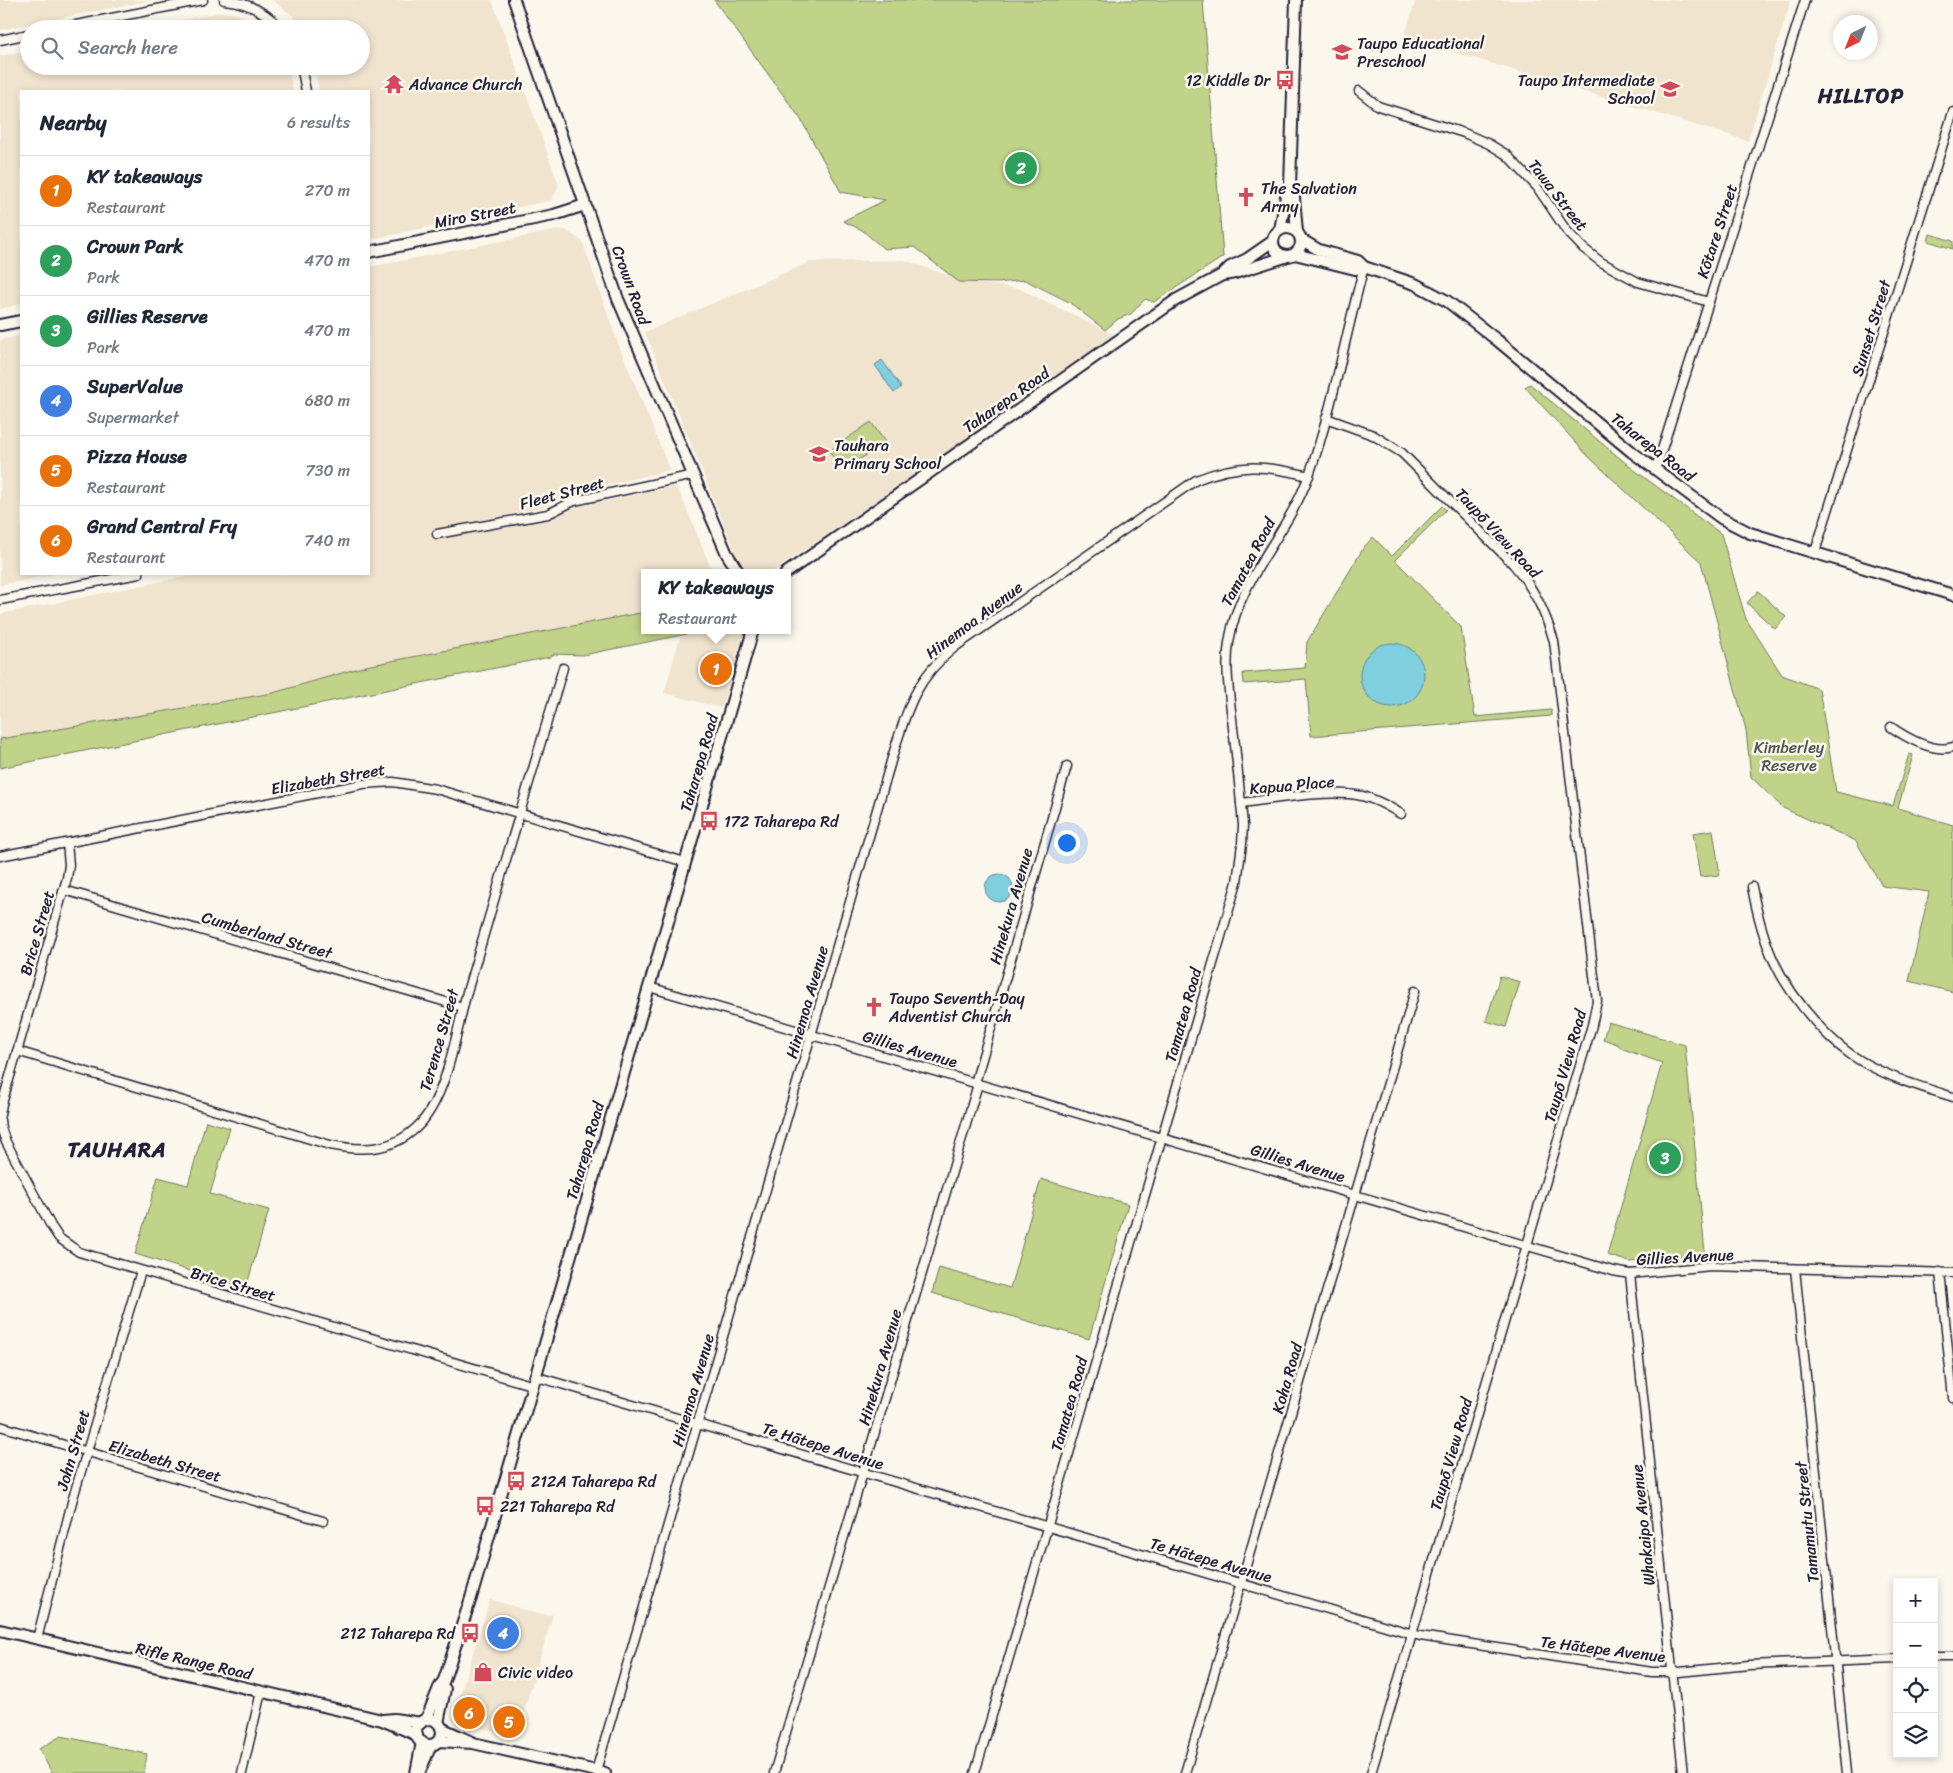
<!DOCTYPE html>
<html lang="en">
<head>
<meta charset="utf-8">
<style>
  body { margin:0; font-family:Sriracha,sans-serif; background:#f6f6f7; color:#1f2937 }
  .controls { position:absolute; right:15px; bottom:15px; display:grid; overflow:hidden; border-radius:0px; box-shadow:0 2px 8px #0003 }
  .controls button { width:45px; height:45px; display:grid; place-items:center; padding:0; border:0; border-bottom:1px solid #e0e1e3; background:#fff; color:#1f2937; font:25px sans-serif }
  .compass { position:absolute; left:1833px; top:15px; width:45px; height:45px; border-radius:50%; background:#fff; box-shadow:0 2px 8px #0003; rotate:223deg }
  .you { position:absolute; left:1066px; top:842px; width:18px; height:18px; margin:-12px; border:4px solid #fff; border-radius:50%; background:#1a73e8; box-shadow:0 0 0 8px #1a73e833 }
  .badge { display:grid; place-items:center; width:32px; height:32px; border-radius:50%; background:#d93025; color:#fff; font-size:16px; font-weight:700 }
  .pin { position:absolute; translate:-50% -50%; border:2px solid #fff; box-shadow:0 1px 5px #0006 }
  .popup { position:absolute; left:641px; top:569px; width:150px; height:65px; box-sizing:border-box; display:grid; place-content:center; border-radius:0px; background:#fff; filter:drop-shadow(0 1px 4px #0005); font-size:16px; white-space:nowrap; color:#747a83 }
  .popup b { font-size:19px; color:#1f2937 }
  .popup::after { content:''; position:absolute; left:50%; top:100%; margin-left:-10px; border:10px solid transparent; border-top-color:#fff }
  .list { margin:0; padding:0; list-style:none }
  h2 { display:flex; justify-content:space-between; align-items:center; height:65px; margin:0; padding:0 20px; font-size:21px }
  h2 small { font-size:16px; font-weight:400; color:#747a83 }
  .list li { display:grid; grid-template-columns:32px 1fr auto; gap:15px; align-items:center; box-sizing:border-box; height:70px; padding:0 20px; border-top:1px solid #e0e1e3 }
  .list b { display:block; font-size:19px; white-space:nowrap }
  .list p { margin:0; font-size:16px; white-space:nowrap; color:#747a83 }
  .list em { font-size:16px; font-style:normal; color:#747a83 }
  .icon { flex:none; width:28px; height:28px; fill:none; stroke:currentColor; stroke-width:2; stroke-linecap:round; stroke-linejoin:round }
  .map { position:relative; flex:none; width:1953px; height:1773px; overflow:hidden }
  .search { position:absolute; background:#fff; box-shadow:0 2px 8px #0003; left:20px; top:20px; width:350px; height:55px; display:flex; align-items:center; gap:12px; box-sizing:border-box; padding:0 18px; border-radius:28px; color:#747a83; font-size:19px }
  .panel { position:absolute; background:#fff; box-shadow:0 2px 8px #0003; left:20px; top:90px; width:350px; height:485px; border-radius:0px }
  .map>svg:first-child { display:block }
  .built { fill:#f0e4cf }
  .green { fill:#c0d388; stroke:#717a62 }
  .water { fill:#80cfde; stroke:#5a8a9d }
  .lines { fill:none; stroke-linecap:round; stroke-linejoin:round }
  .minor-casing { stroke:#22223b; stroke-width:11 }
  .tertiary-casing { stroke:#22223b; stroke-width:14 }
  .minor { stroke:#fbf7ec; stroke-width:8 }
  .tertiary { stroke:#fbf7ec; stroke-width:10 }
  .labels { text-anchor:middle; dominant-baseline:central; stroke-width:5; stroke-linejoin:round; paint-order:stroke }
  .poi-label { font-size:16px; fill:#22223b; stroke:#fbf7ec; text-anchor:start }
  .street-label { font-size:16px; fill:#22223b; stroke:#fbf7ec }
  .park-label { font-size:16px; fill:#515752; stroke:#fbf7ec }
  .district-label { font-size:21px; font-weight:bold; letter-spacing:1px; fill:#22223b; stroke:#fbf7ec }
</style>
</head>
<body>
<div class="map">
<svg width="1953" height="1773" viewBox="0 0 1953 1773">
  <rect width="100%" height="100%" fill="#fbf7ec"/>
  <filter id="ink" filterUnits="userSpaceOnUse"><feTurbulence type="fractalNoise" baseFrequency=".02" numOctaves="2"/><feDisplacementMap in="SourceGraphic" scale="10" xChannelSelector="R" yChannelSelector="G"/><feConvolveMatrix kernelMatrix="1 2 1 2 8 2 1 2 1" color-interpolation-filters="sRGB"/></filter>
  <g filter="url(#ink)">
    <!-- built -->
    <g class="built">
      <path d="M 0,0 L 152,0 L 0,30 Z"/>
      <path d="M 272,0 L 492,0 L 559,185 L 552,200 L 369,240 L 369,91 L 319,91 L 314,66 L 361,66 L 361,29 L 301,29 L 293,16 Z"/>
      <path d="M 1416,0 L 1791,0 L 1748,141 L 1404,37 Z"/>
      <path d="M 222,12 L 236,14 L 253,21 L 262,29 L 138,29 Z"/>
      <path d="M 29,50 L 29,66 L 288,66 L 293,91 L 21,91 L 21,304 L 0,309 L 0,56 Z"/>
      <path d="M 564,229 L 582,241 L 616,338 L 670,470 L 565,495 L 544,507 L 433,530 L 434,539 L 551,520 L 576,507 L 677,486 L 713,573 L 645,573 L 645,612 L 366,666 L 273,693 L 0,739 L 0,614 L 198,574 L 369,574 L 369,267 Z"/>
      <path d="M 904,260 L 964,281 L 1020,289 L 1117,336 L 1099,347 L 781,566 L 770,573 L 752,573 L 739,561 L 645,332 L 810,262 Z"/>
      <path d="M 21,335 L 21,574 L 55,574 L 0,585 L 0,340 Z"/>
      <path d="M 707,630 L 745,630 L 721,708 L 664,693 L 680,637 Z"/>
      <path d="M 490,1599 L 536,1613 L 553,1615 L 516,1737 L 452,1720 Z"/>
    </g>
    <!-- green -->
    <g class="green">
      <path d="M 714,0 L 1203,0 L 1223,257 L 1154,302 L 1145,299 L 1131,314 L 1118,319 L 1105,330 L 1069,302 L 1025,280 L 998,283 L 959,282 L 914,247 L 884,249 L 862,230 L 843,221 L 885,200 L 841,192 L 800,118 Z"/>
      <path d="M 1930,234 L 1953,241 L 1953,249 L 1928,241 Z"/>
      <path d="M 1530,384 L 1633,469 L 1721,534 L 1746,619 L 1782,675 L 1819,689 L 1836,792 L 1893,806 L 1909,754 L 1913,755 L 1898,808 L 1953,825 L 1953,992 L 1909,981 L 1929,892 L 1882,886 L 1856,841 L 1783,808 L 1751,777 L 1746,730 L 1701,562 L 1588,456 L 1525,387 Z"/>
      <path d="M 871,422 L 885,442 L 843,471 L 829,451 Z"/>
      <path d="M 1442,506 L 1446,510 L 1395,560 L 1461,627 L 1475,717 L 1551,710 L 1551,716 L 1311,736 L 1306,679 L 1244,684 L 1243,673 L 1305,668 L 1307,642 L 1364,547 L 1373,537 L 1392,556 Z"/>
      <path d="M 1758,591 L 1786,617 L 1775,629 L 1747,603 Z"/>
      <path d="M 645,612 L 645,630 L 707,630 L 583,655 L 554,654 L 550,657 L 0,768 L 0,739 L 273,693 L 366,666 Z"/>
      <path d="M 1713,830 L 1720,875 L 1700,877 L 1693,833 Z"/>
      <path d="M 1500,976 L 1520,982 L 1506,1027 L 1486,1021 Z"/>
      <path d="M 1608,1022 L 1685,1045 L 1705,1253 L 1630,1262 L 1607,1255 L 1662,1063 L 1623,1049 L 1617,1044 L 1603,1039 Z"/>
      <path d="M 206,1121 L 230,1128 L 210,1194 L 269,1210 L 246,1288 L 135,1254 L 158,1177 L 188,1185 Z"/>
      <path d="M 1041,1179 L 1128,1204 L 1089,1339 L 932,1293 L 939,1268 L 1010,1288 Z"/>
      <path d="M 61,1736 L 147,1754 L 144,1773 L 52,1773 L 39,1749 Z"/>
    </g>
    <!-- water -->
    <g class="water">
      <path d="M 882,360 L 901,387 L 894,393 L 875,365 Z"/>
      <circle cx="1392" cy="675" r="32"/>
      <circle cx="999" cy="888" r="14"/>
    </g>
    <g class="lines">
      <defs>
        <g id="minor">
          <path d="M 224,0 C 248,2 266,12 282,29"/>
          <path d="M 56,29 L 203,0"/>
          <path d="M 0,40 L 29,34"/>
          <path d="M 301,66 L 306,91"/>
          <path d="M 1359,91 L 1378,106 L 1464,133 L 1489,144 L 1507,155 L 1537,187 L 1566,230 L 1583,248 L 1601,262 L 1638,282 L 1709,302"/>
          <path d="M 1326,418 L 1373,435 L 1402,453 L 1513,564 C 1534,588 1545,612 1554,641 L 1597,1001 L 1592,1025 L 1371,1773"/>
          <path d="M 1654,469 L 1658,462 L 1805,0"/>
          <path d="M 437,534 L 548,514 L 574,501 L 694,475"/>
          <path d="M 1815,552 L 1953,112"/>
          <path d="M 0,600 L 139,574"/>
          <path d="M 1891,727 C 1907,738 1933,753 1953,747"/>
          <path d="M 1241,803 C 1277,799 1326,789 1362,796 C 1376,799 1388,806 1401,814"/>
          <path d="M 0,856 L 363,784 L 393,782 L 436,789 L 685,862"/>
          <path d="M 1752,887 C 1763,945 1777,980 1818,1025 C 1830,1038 1845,1052 1861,1061 C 1890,1078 1921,1087 1953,1097"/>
          <path d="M 64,890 L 463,1007"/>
          <path d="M 649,987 L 1613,1271 L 1630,1274 L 1711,1266 L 1953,1273"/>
          <path d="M 17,1051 L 330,1145 C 365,1152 395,1151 421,1123 C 448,1092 456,1032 467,992 C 499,884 530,776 563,668"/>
          <path d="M 975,1083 L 1067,766"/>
          <path d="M 0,1115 L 2,1104 L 67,878 L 69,865 L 67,843"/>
          <path d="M 0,1120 L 1,1128 L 6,1142 L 51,1226 L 59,1238 L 79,1252 L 531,1385"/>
          <path d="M 1795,1269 L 1847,1773"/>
          <path d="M 1940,1272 L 1953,1398"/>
          <path d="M 1630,1274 L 1683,1773"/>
          <path d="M 534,1376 L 1420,1636 L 1652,1672 L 1679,1672 L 1749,1665 L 1897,1659"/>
          <path d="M 0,1426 L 323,1521"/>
          <path d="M 37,1639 L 73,1498 L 141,1271"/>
          <path d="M 1934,1657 L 1953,1657"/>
          <path d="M 596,1771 L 892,758 C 906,712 915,678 955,647 L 1196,480 C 1239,463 1265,465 1309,476"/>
          <path d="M 242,1773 L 261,1692"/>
          <path d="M 774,1773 L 978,1084"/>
          <path d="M 975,1773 L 1237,882 L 1242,844 L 1243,825 C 1240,793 1237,760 1233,728 C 1230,698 1224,667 1230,637 C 1240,577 1289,532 1309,475 C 1333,408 1345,336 1364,267"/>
          <path d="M 1185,1773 L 1415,991"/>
        </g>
        <g id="tertiary">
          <path d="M 514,0 L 618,299 L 727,554 L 739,573"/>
          <path d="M 1290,186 L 1294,197 L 1297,232"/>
          <circle cx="1287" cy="242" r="14"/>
          <path d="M 1280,230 L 1286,196 L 1290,186 L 1296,0"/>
          <path d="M 1302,240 L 1319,250 L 1358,261 L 1364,267 L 1415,284 L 1447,301 L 1497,340 L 1632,452 L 1721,518 L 1750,533 L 1953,595"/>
          <path d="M 369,252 L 554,215 L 585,205"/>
          <path d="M 1295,254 L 1355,269 L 1364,267"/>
          <path d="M 1223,275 L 1235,273 L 1285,257"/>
          <path d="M 0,325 L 21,321"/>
          <path d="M 786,573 L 1176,300 L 1222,275 L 1230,267 L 1247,259 L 1273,241"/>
          <path d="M 0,1630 L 382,1720 L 417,1735"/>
          <circle cx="429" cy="1732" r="13"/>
          <path d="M 383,1720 L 394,1719 L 421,1723"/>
          <path d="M 426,1720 L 439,1688 L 444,1680 L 471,1598 L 753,630"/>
          <path d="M 438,1723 L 445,1689"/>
          <path d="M 441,1728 L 472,1742"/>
          <path d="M 438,1741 L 473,1743 L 605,1773"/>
          <path d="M 416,1773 L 422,1742"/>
          <path d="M 419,1773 L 431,1745"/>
        </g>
      </defs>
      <!-- minor casing -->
      <use href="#minor" class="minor-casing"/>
      <!-- tertiary casing -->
      <use href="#tertiary" class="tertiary-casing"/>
      <!-- minor -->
      <use href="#minor" class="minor"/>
      <!-- tertiary -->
      <use href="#tertiary" class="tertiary"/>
    </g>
  </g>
  <!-- icons -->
  <defs>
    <symbol id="school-bare" viewBox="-9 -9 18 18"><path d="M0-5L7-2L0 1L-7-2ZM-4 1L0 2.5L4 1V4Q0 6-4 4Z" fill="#d1495b" stroke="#fbf7ec" stroke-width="2.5" paint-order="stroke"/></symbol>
    <symbol id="bus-bare" viewBox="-9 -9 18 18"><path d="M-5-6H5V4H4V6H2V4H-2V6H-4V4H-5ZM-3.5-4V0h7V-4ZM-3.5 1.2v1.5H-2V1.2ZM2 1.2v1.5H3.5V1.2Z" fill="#d1495b" stroke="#fbf7ec" stroke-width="2.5" paint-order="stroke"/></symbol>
    <symbol id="temple-bare" viewBox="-9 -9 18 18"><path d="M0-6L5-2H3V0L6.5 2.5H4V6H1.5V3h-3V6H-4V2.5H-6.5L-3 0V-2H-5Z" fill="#d1495b" stroke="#fbf7ec" stroke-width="2.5" paint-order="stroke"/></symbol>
    <symbol id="church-bare" viewBox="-9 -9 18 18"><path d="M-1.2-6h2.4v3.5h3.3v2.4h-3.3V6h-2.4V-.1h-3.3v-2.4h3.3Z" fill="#d1495b" stroke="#fbf7ec" stroke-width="2.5" paint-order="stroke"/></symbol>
    <symbol id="shop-bare" viewBox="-9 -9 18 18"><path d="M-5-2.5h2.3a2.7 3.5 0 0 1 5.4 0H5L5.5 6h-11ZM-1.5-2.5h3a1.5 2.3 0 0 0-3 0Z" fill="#d1495b" stroke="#fbf7ec" stroke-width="2.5" paint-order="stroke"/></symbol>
  </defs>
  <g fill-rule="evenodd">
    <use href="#school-bare" x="1328" y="38" width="28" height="28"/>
    <use href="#bus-bare" x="1271" y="66" width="28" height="28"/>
    <use href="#temple-bare" x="380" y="70" width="28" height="28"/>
    <use href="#school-bare" x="1656" y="75" width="28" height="28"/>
    <use href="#church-bare" x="1232" y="183" width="28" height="28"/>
    <use href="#school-bare" x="805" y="440" width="28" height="28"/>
    <use href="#bus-bare" x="695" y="807" width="28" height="28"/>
    <use href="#church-bare" x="860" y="993" width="28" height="28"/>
    <use href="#bus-bare" x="502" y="1467" width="28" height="28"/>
    <use href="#bus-bare" x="471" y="1492" width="28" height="28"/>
    <use href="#bus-bare" x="456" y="1619" width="28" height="28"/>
    <use href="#shop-bare" x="469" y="1658" width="28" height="28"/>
  </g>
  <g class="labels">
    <!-- poi labels -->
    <g class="poi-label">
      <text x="1357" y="43">Taupo Educational<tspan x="1357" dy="18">Preschool</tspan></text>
      <text x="1270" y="80" text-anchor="end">12 Kiddle Dr</text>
      <text x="1655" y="80" text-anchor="end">Taupo Intermediate<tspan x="1655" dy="18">School</tspan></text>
      <text x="409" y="84">Advance Church</text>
      <text x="1261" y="188">The Salvation<tspan x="1261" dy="18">Army</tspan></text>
      <text x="834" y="445">Tauhara<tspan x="834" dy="18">Primary School</tspan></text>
      <text x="724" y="821">172 Taharepa Rd</text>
      <text x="889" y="998">Taupo Seventh-Day<tspan x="889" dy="18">Adventist Church</tspan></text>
      <text x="531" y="1481">212A Taharepa Rd</text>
      <text x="500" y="1506">221 Taharepa Rd</text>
      <text x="455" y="1633" text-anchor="end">212 Taharepa Rd</text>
      <text x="498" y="1672">Civic video</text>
    </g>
    <!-- street labels -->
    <g class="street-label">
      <text transform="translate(1558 195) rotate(52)">Tawa Street</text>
      <text transform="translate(475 215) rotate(-11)">Miro Street</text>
      <text transform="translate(1717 231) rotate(-72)">Kōtare Street</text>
      <text transform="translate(631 285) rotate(70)">Crown Road</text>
      <text transform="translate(1871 328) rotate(-73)">Sunset Street</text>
      <text transform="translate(1006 400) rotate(-35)">Taharepa Road</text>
      <text transform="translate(1653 447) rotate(38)">Taharepa Road</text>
      <text transform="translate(562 493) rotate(-15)">Fleet Street</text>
      <text transform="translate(1498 533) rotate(47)">Taupō View Road</text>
      <text transform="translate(1248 562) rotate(-62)">Tamatea Road</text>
      <text transform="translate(974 620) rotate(-37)">Hinemoa Avenue</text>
      <text transform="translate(699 763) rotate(-74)">Taharepa Road</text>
      <text transform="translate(328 779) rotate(-10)">Elizabeth Street</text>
      <text transform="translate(1292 785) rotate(-5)">Kapua Place</text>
      <text transform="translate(1011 906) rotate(-74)">Hinekura Avenue</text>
      <text transform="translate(37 933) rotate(-74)">Brice Street</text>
      <text transform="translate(267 935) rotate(16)">Cumberland Street</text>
      <text transform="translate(807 1002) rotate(-74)">Hinemoa Avenue</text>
      <text transform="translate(1183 1015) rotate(-74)">Tamatea Road</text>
      <text transform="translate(439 1040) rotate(-74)">Terence Street</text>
      <text transform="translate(910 1049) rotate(16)">Gillies Avenue</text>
      <text transform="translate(1565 1066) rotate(-74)">Taupō View Road</text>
      <text transform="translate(585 1151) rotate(-74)">Taharepa Road</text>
      <text transform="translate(1298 1163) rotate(17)">Gillies Avenue</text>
      <text transform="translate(1685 1257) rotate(-3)">Gillies Avenue</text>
      <text transform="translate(233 1284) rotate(16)">Brice Street</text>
      <text transform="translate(880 1367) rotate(-74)">Hinekura Avenue</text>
      <text transform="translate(1287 1378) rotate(-74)">Koha Road</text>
      <text transform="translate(693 1390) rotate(-74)">Hinemoa Avenue</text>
      <text transform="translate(1069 1404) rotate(-74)">Tamatea Road</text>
      <text transform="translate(823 1446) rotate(17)">Te Hātepe Avenue</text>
      <text transform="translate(73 1450) rotate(-74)">John Street</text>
      <text transform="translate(1451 1454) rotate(-74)">Taupō View Road</text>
      <text transform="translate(165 1461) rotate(16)">Elizabeth Street</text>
      <text transform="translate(1807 1522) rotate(-96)">Tamamutu Street</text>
      <text transform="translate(1643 1525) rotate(-96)">Whakaipo Avenue</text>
      <text transform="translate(1211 1560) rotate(16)">Te Hātepe Avenue</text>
      <text transform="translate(1603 1649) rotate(7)">Te Hātepe Avenue</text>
      <text transform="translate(194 1661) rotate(13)">Rifle Range Road</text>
    </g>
    <!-- park labels -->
    <g class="park-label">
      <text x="1789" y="747">Kimberley<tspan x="1789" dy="18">Reserve</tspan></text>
    </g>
    <!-- district labels -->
    <g class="district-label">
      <text x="1861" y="96">HILLTOP</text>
      <text x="117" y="1150">TAUHARA</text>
    </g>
  </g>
</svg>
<div class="controls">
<button>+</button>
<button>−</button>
<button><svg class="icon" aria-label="locate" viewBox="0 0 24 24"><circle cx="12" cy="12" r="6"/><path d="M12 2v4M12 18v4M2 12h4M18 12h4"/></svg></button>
<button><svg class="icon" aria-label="layers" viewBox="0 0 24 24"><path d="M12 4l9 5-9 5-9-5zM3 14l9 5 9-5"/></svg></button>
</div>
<svg class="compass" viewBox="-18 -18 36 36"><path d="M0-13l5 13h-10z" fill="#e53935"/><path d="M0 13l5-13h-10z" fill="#747a83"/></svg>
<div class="you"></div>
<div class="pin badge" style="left:716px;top:669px;background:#e8710a">1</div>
<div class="popup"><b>KY takeaways</b>Restaurant</div>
<div class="pin badge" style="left:1021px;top:168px;background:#2e9e5b">2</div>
<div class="pin badge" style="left:1665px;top:1158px;background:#2e9e5b">3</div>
<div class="pin badge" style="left:503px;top:1633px;background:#3f7fe0">4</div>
<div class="pin badge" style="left:509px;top:1722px;background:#e8710a">5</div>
<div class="pin badge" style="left:469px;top:1713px;background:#e8710a">6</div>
<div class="search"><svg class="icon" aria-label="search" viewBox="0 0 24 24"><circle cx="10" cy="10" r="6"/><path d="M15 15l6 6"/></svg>Search here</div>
<section class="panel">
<h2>Nearby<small>6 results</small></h2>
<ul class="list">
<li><span class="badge" style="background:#e8710a">1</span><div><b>KY takeaways</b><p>Restaurant</p></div><em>270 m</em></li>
<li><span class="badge" style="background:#2e9e5b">2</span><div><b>Crown Park</b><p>Park</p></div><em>470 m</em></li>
<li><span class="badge" style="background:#2e9e5b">3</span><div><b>Gillies Reserve</b><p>Park</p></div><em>470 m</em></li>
<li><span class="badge" style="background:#3f7fe0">4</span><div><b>SuperValue</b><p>Supermarket</p></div><em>680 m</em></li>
<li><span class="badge" style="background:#e8710a">5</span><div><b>Pizza House</b><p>Restaurant</p></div><em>730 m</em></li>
<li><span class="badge" style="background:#e8710a">6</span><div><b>Grand Central Fry</b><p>Restaurant</p></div><em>740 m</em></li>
</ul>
</section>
</div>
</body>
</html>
